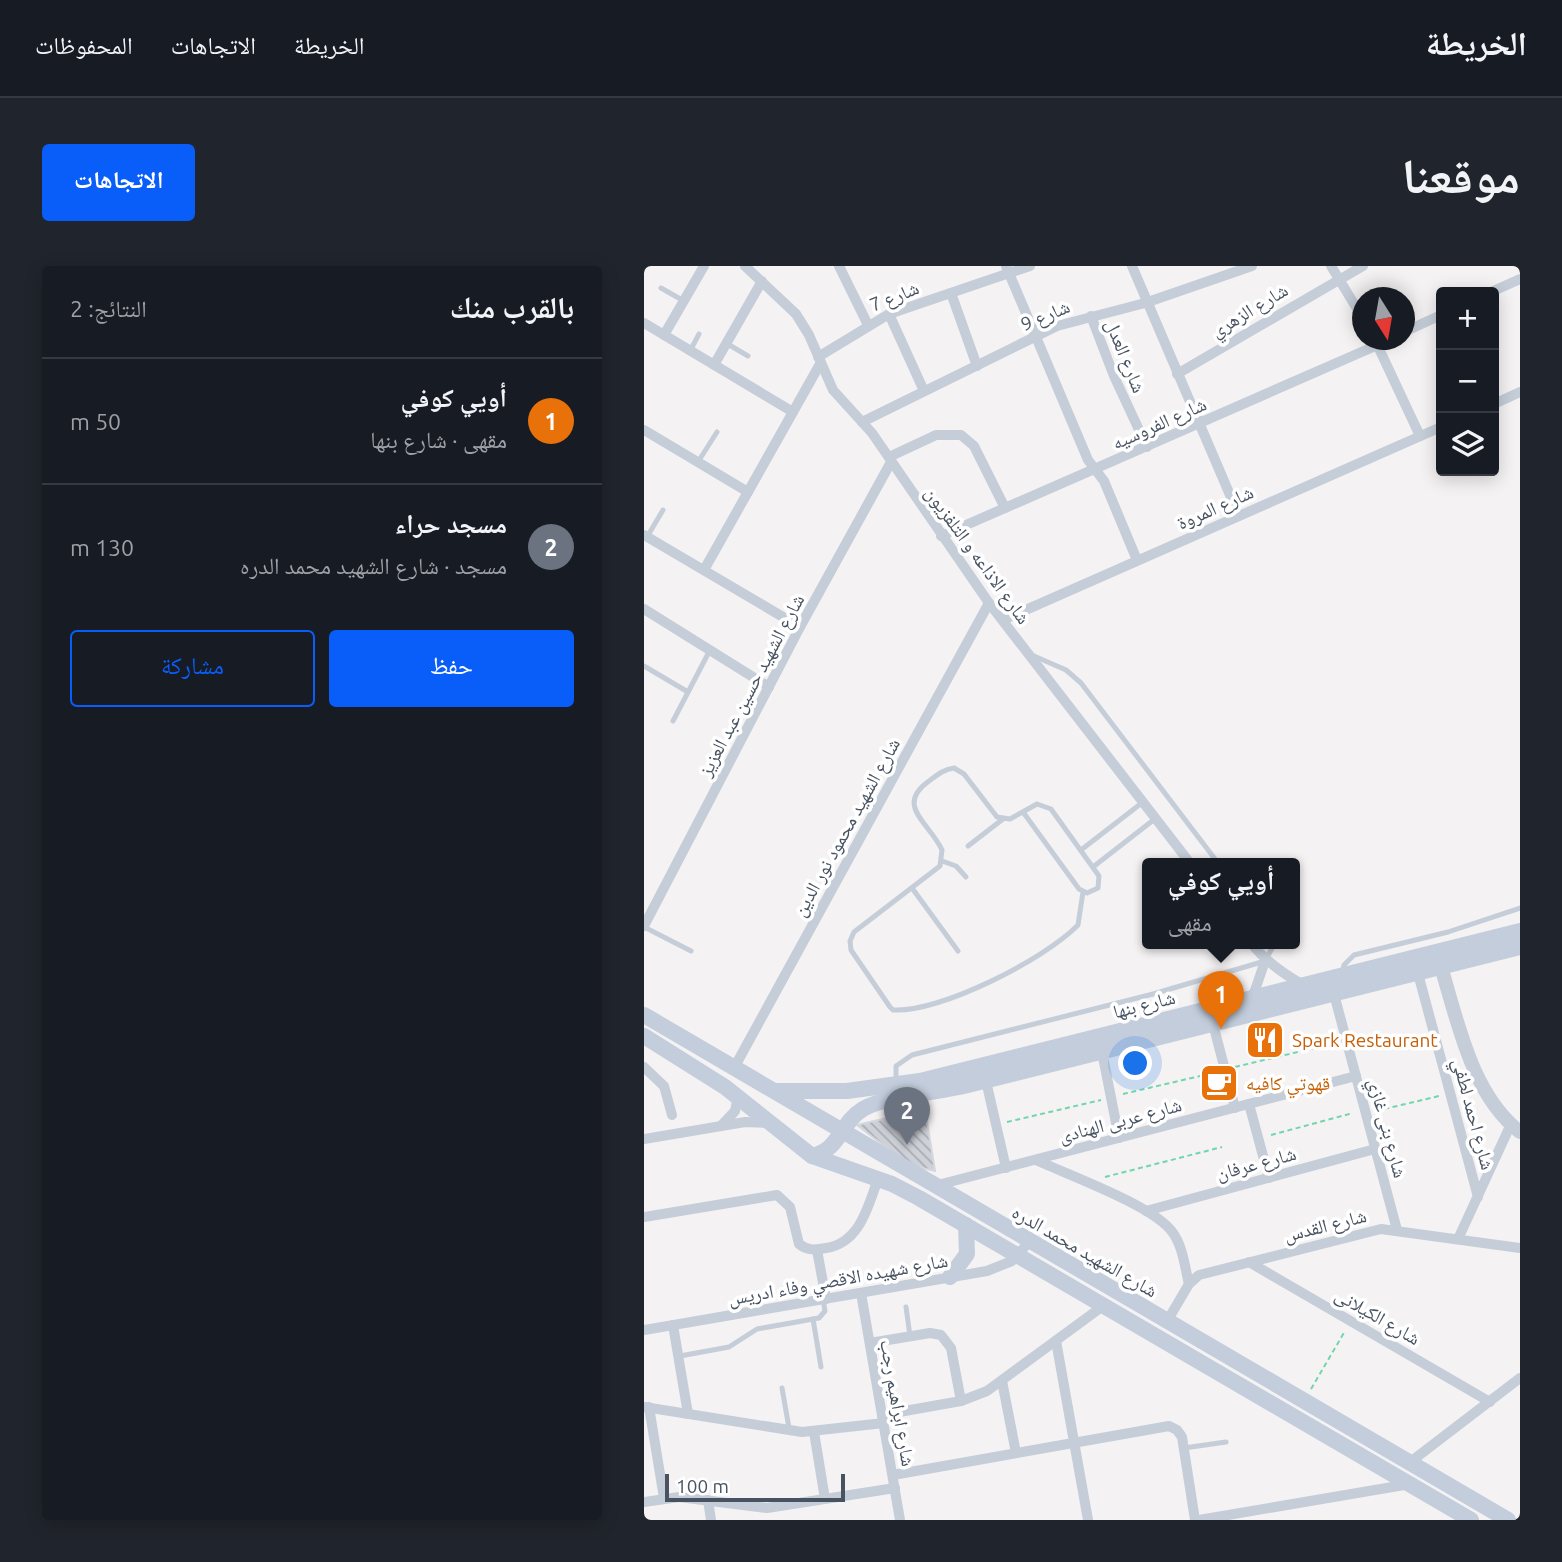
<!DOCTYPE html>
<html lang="ar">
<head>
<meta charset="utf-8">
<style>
  body { margin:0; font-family:Ubuntu,"Noto Naskh Arabic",sans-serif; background:#20242c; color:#f1f3f6; direction:rtl }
  .controls { position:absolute; right:21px; top:21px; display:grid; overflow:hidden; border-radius:7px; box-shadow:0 4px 18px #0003 }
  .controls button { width:63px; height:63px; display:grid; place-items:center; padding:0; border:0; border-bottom:2px solid #363941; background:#171b24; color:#f1f3f6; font:35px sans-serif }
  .compass { position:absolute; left:708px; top:21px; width:63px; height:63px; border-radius:50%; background:#171b24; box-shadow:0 4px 18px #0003; rotate:169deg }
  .scale { position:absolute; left:21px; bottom:18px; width:180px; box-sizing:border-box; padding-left:7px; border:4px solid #485362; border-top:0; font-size:19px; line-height:24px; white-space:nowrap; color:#485362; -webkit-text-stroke:5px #fff; paint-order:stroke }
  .you { position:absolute; left:492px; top:798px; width:24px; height:24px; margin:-18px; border:5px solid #fff; border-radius:50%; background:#1a73e8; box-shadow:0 0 0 10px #1a73e833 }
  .badge { display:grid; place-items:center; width:46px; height:46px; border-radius:50%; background:#095df8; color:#fff; font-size:23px; font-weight:700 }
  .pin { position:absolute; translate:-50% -58px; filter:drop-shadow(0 2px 4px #0008) }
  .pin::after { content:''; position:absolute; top:37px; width:24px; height:21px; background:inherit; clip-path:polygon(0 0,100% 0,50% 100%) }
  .popup { position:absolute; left:498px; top:592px; width:158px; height:91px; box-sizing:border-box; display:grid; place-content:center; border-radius:7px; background:#171b24; filter:drop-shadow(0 2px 5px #0005); font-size:23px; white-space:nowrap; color:#9ea1a6 }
  .popup b { font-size:26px; color:#f1f3f6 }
  .popup::after { content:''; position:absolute; left:50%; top:100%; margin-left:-14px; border:14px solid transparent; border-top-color:#171b24 }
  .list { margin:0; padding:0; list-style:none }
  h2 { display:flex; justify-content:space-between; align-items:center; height:91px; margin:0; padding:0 28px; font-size:30px }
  h2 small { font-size:23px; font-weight:400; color:#9ea1a6 }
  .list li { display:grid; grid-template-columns:46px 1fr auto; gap:21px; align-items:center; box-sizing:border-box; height:126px; padding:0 28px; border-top:2px solid #363941 }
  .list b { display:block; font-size:26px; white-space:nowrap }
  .list p { margin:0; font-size:23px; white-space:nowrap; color:#9ea1a6 }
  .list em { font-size:23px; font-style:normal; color:#9ea1a6 }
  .actions { display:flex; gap:14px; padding:21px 28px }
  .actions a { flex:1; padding:16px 0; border:2px solid #095df8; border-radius:7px; text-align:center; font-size:24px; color:#095df8 }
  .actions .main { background:#095df8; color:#fff }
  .icon { flex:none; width:38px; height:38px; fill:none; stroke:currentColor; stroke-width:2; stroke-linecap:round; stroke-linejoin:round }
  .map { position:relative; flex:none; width:876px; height:1254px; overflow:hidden; direction:ltr; border-radius:7px }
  header { display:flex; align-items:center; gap:42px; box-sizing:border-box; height:98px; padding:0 35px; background:#171b24; border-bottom:2px solid #363941 }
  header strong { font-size:33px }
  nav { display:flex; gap:38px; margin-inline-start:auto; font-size:24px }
  .intro { display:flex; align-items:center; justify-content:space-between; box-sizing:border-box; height:168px; padding:0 42px }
  h1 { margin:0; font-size:49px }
  .button { padding:18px 32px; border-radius:7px; background:#095df8; color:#fff; font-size:24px; font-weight:700 }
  main { display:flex; gap:42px; padding:0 42px }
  aside { flex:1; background:#171b24; border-radius:7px; box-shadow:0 4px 18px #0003 }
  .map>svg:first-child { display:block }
  .building { fill:url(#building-back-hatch); stroke:#d6d7de; stroke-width:2 }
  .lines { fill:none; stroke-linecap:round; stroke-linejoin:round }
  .path { stroke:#72d6ad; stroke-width:2; stroke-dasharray:5 3.5; stroke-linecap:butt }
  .service { stroke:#c5cdd8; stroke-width:5 }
  .minor { stroke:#c5cdd8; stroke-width:10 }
  .tertiary { stroke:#c5cdd8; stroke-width:14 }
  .secondary { stroke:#c3cddc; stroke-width:16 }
  .labels { text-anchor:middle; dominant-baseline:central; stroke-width:7; stroke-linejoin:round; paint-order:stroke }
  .street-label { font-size:19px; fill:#485362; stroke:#fff }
  .food-label { font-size:19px; fill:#c56008; stroke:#fff; text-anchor:start }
</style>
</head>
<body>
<header>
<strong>الخريطة</strong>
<nav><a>الخريطة</a><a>الاتجاهات</a><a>المحفوظات</a></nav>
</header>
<div class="intro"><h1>موقعنا</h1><a class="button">الاتجاهات</a></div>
<main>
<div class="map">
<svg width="876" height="1254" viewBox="0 0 876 1254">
  <defs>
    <pattern id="building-back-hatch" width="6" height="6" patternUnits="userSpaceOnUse" patternTransform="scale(1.75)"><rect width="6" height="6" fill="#ced1d8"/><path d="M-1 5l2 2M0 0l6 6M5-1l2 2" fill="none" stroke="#a9acb3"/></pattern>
  </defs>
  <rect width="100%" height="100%" fill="#f4f2f2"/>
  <!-- building -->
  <path class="building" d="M 281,843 L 291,905 L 265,899 L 213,859 Z"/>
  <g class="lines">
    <!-- path -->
    <g class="path">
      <path d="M 591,801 L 691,777"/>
      <path d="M 479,828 L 569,807"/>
      <path d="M 732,845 L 795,830"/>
      <path d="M 363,856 L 457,834"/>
      <path d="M 627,869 L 709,847"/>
      <path d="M 461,911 L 578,881"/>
      <path d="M 667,1123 L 701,1065"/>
    </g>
    <!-- service -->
    <g class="service">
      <path d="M 17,22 L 40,35"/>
      <path d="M 82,77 L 104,90"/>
      <path d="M 46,85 L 55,68"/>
      <path d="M 54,196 L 73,166"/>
      <path d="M 3,271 L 19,244"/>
      <path d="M 390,390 L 422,404 L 437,417 L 574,597"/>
      <path d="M 0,400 L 44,426"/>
      <path d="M 29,455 L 66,384"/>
      <path d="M 379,546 L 435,623 L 443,627 L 454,622 L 455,610 L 407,543 L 393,538 L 366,553 L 353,551 L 320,508 L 310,502 C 300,503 293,509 285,515 C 250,540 286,557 298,584 L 296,600 L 210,666 L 206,675 L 207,684 L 246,741 L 249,744 C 296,747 401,693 434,659 L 439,626"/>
      <path d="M 324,580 L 359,553"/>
      <path d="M 437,584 L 499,536"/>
      <path d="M 298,595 L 312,600 L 322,611"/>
      <path d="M 449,601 L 512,552"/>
      <path d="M 268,622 L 314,685"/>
      <path d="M 0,661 L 47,685"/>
      <path d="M 698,708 L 700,699 L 710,689 L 804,666 L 876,642"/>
      <path d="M 252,816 L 252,800 L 268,789 L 509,728 L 621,695 L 631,677"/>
      <path d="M 262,1041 L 266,1070"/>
      <path d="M 169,1053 L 177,1101"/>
      <path d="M 36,1090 L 85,1081 L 113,1063 L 175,1052 L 181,1045 L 179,1033"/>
      <path d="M 138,1122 L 145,1162"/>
      <path d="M 540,1182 L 582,1176"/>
    </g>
    <!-- minor -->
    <g class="minor">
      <path d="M 101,0 L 152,48 L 165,69 L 189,124 L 228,167 L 345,337 L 546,597"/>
      <path d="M 195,0 L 224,59"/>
      <path d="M 362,0 L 444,194 L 460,215 L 493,294"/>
      <path d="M 488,0 L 595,250"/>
      <path d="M 687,0 L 718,51"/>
      <path d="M 847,26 L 876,13"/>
      <path d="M 307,27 L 333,100"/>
      <path d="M 245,48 L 280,125"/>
      <path d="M 447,50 L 470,110 L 503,181"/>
      <path d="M 0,57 L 149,146"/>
      <path d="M 760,66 L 797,49"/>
      <path d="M 20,69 L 60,0"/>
      <path d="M 731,74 L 776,170"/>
      <path d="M 174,91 L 245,48 L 386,0"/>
      <path d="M 70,99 L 118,15"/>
      <path d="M 533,108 L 719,0"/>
      <path d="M 850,138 L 876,126"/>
      <path d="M 218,156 L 413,60 L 501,37 L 608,0"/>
      <path d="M 0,164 L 104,226"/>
      <path d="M 245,191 L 292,169 L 317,169 L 330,180 L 361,242"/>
      <path d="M 0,269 L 156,361"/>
      <path d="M 297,270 L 745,74"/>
      <path d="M 60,304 L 176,98"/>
      <path d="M 0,343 L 125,421"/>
      <path d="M 359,354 L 797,161"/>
      <path d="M 0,660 L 156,361 L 247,196"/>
      <path d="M 607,677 C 621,695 641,709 661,720"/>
      <path d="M 772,700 L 834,931"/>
      <path d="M 690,728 L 753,964"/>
      <path d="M 608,733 L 621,695"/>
      <path d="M 569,758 L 591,842"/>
      <path d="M 458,786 L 475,872"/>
      <path d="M 0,801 L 20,820 L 28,849"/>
      <path d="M 90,802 L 345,337"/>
      <path d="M 342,815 L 362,902"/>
      <path d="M 605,838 L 625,912"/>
      <path d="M 77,860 L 91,845 L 94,831"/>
      <path d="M 0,873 L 101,856 L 125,857"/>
      <path d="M 392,894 C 424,909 511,940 529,967 C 539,981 541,1002 545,1018"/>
      <path d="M 290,920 L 712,810"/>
      <path d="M 502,945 L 731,883"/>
      <path d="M 0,951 L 133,929 L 146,941 L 155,978 C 164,985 172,984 182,982 C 216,977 224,940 234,913"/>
      <path d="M 814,973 L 867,858"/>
      <path d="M 173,984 L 182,1033"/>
      <path d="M 605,996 L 846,1136"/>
      <path d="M 217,1027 L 256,1254"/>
      <path d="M 522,1057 L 545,1018 L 555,1009 L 737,963 L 876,982"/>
      <path d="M 29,1059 L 44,1148"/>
      <path d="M 0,1064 L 343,1005 L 368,995 L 385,976"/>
      <path d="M 412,1075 L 444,1254"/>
      <path d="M 226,1077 L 286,1067 L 297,1069 L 307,1082 L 317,1135"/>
      <path d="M 358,1115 L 372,1187"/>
      <path d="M 0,1141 L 158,1166 L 240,1157"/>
      <path d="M 5,1141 L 20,1232"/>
      <path d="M 238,1149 L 317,1135 L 343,1125 L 459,1040"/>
      <path d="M 170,1166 L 181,1233"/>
      <path d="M 765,1197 L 876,1112"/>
      <path d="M 249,1209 L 525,1160 L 533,1164 L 538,1171 L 551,1254"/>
      <path d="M 64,1234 L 67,1254"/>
      <path d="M 0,1236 L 35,1231 L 123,1242 L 251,1222"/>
      <path d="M 555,1254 L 766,1218"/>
    </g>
    <!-- tertiary -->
    <path class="tertiary" d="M 794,691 C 813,750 825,826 876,866"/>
    <!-- secondary -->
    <g class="secondary">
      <path d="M 0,749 L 864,1254"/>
      <path d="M 0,770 L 81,821 L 168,890 L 248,918 L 275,932 L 827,1254"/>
      <path d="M 131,825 L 203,825 L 276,815 L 876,665"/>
      <path d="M 168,890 C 196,884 196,857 219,843 C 238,831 294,826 320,820 L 876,681"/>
      <path d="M 306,1011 L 323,988 L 322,959"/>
    </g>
  </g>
  <!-- icons -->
  <defs>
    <symbol id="restaurant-square" viewBox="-11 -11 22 22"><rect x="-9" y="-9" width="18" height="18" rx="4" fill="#e8710a" stroke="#fff"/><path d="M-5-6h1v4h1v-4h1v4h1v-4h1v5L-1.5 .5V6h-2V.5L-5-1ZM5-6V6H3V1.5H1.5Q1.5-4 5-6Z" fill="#fff"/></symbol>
    <symbol id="cafe-square" viewBox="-11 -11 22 22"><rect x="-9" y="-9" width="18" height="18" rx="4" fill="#e8710a" stroke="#fff"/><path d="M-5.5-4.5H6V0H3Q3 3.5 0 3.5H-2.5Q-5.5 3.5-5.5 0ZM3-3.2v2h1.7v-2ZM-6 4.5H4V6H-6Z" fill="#fff"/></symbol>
  </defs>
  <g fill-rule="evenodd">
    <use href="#restaurant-square" x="599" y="752" width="44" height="44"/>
    <use href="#cafe-square" x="553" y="795" width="44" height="44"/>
  </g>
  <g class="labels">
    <!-- street labels -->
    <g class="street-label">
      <text transform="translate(250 30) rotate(-22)">شارع 7</text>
      <text transform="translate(605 44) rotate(-31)">شارع الزهري</text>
      <text transform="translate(401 49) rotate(-23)">شارع 9</text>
      <text transform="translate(482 90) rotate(68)">شارع العدل</text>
      <text transform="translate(515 157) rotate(-24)">شارع الفروسيه</text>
      <text transform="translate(571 241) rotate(-24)">شارع المروة</text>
      <text transform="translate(334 289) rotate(54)">شارع الاذاعه و التلفزيون</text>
      <text transform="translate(107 419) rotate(-62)">شارع الشهيد حسين عبد العزيز</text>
      <text transform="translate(202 561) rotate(-61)">شارع الشهيد محمود نور الدين</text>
      <text transform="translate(500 738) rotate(-14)">شارع بنها</text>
      <text transform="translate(830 848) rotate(75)">شارع احمد لطفي</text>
      <text transform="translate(476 854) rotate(-15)">شارع عربى الهنادى</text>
      <text transform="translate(744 862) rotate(75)">شارع بنى غازي</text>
      <text transform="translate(612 897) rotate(-15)">شارع عرفان</text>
      <text transform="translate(681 959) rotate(-14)">شارع القدس</text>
      <text transform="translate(441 985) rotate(30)">شارع الشهيد محمد الدره</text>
      <text transform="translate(194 1013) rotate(-10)">شارع شهيده الاقصي وفاء ادريس</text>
      <text transform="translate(734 1050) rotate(30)">شارع الكيلانى</text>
      <text transform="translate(254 1137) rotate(80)">شارع ابراهيم رجب</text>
    </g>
    <!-- food labels -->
    <g class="food-label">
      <text x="648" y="774">Spark Restaurant</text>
      <text x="602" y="817">قهوتي كافيه</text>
    </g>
  </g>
</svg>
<div class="controls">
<button>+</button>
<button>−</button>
<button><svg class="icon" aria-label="layers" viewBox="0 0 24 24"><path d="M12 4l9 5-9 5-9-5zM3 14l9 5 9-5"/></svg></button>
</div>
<svg class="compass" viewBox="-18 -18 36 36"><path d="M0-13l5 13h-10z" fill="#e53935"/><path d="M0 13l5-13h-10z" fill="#9ea1a6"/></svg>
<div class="scale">100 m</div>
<div class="you"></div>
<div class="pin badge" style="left:577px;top:763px;background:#e8710a">1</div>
<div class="popup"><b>أويي كوفي</b>مقهى</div>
<div class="pin badge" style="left:263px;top:879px;background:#6b7280">2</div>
</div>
<aside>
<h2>بالقرب منك<small>النتائج: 2</small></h2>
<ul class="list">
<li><span class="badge" style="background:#e8710a">1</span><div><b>أويي كوفي</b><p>مقهى · شارع بنها</p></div><em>50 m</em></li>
<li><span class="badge" style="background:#6b7280">2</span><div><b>مسجد حراء</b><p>مسجد · شارع الشهيد محمد الدره</p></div><em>130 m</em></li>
</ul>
<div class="actions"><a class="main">حفظ</a><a>مشاركة</a></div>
</aside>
</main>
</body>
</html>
